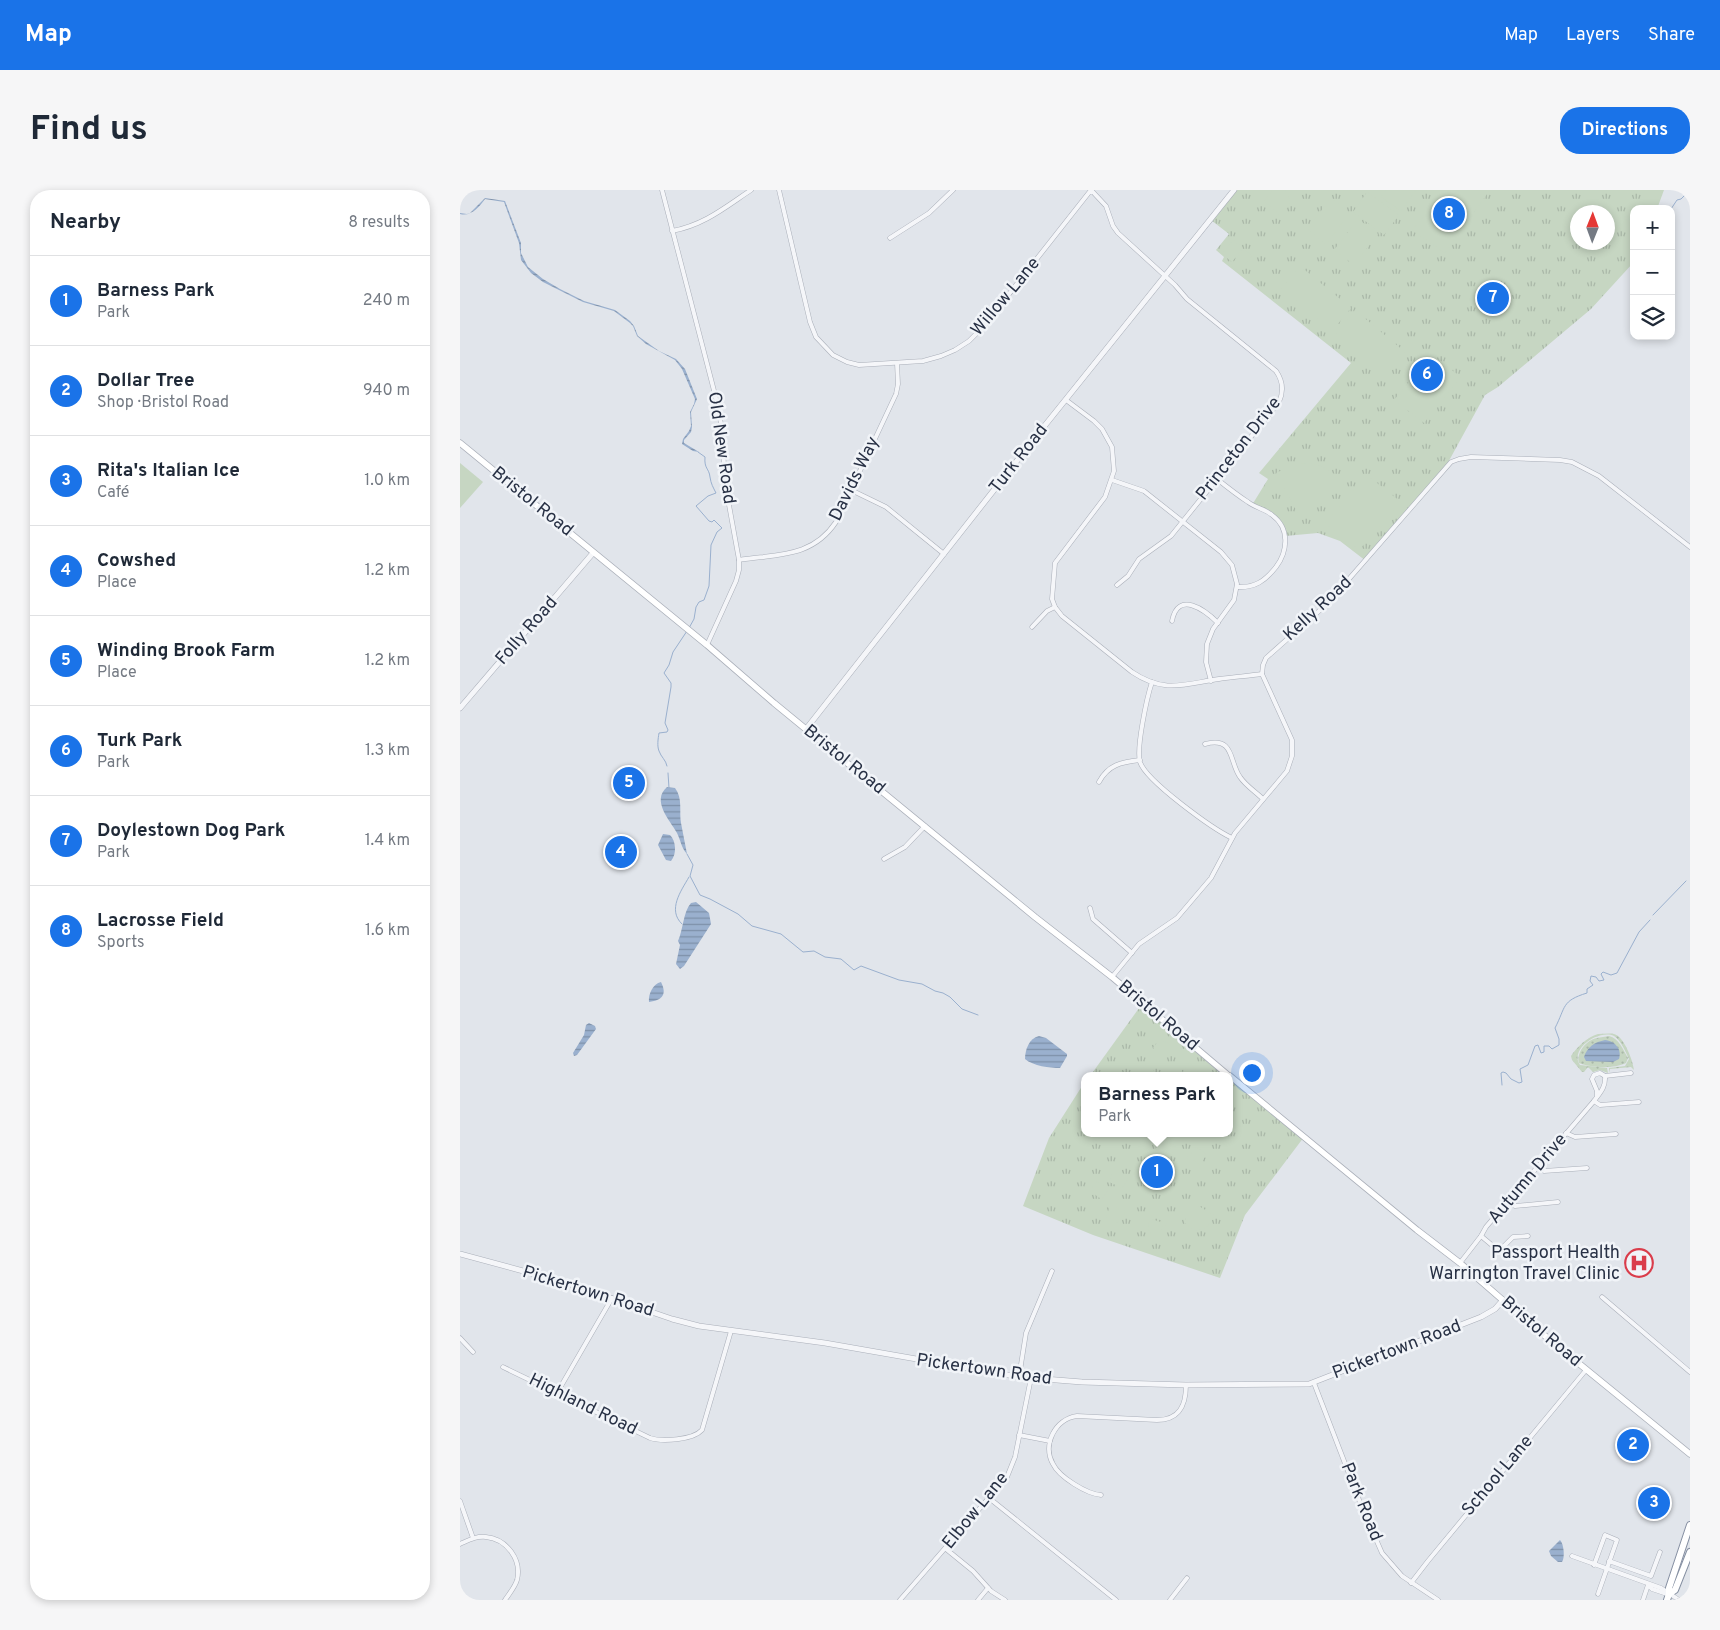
<!DOCTYPE html>
<html lang="en">
<head>
<meta charset="utf-8">
<style>
  body { margin:0; font-family:Overpass,sans-serif; background:#f6f6f7; color:#1f2937 }
  .controls { position:absolute; right:15px; top:15px; display:grid; overflow:hidden; border-radius:10px; box-shadow:0 2px 8px #0003 }
  .controls button { width:45px; height:45px; display:grid; place-items:center; padding:0; border:0; border-bottom:1px solid #e0e1e3; background:#fff; color:#1f2937; font:25px sans-serif }
  .compass { position:absolute; left:1110px; top:15px; width:45px; height:45px; border-radius:50%; background:#fff; box-shadow:0 2px 8px #0003; rotate:1deg }
  .you { position:absolute; left:791px; top:882px; width:18px; height:18px; margin:-12px; border:4px solid #fff; border-radius:50%; background:#1a73e8; box-shadow:0 0 0 8px #1a73e833 }
  .badge { display:grid; place-items:center; width:32px; height:32px; border-radius:50%; background:#1a73e8; color:#fff; font-size:16px; font-weight:700 }
  .pin { position:absolute; translate:-50% -50%; border:2px solid #fff; box-shadow:0 1px 5px #0006 }
  .popup { position:absolute; left:621px; top:882px; width:152px; height:65px; box-sizing:border-box; display:grid; place-content:center; border-radius:10px; background:#fff; filter:drop-shadow(0 1px 4px #0005); font-size:16px; white-space:nowrap; color:#747a83 }
  .popup b { font-size:19px; color:#1f2937 }
  .popup::after { content:''; position:absolute; left:50%; top:100%; margin-left:-10px; border:10px solid transparent; border-top-color:#fff }
  .list { margin:0; padding:0; list-style:none }
  h2 { display:flex; justify-content:space-between; align-items:center; height:65px; margin:0; padding:0 20px; font-size:21px }
  h2 small { font-size:16px; font-weight:400; color:#747a83 }
  .list li { display:grid; grid-template-columns:32px 1fr auto; gap:15px; align-items:center; box-sizing:border-box; height:90px; padding:0 20px; border-top:1px solid #e0e1e3 }
  .list b { display:block; font-size:19px; white-space:nowrap }
  .list p { margin:0; font-size:16px; white-space:nowrap; color:#747a83 }
  .list em { font-size:16px; font-style:normal; color:#747a83 }
  .icon { flex:none; width:28px; height:28px; fill:none; stroke:currentColor; stroke-width:2; stroke-linecap:round; stroke-linejoin:round }
  .map { position:relative; flex:none; width:1230px; height:1410px; overflow:hidden; border-radius:20px }
  header { display:flex; align-items:center; gap:30px; box-sizing:border-box; height:70px; padding:0 25px; background:#1a73e8; color:#fff }
  header strong { font-size:24px }
  nav { display:flex; gap:28px; margin-inline-start:auto; font-size:18px }
  .intro { display:flex; align-items:center; justify-content:space-between; box-sizing:border-box; height:120px; padding:0 30px }
  h1 { margin:0; font-size:35px }
  .button { padding:12px 22px; border-radius:20px; background:#1a73e8; color:#fff; font-size:18px; font-weight:700 }
  main { display:flex; gap:30px; padding:0 30px }
  aside { flex:1; background:#fff; border-radius:20px; box-shadow:0 2px 8px #0003 }
  .map>svg:first-child { display:block }
  .grass { fill:url(#grass-dots) }
  .park { fill:url(#park-tufts); fill-rule:evenodd }
  .garden { fill:#c6d6c2 }
  .water { fill:url(#water-rules) }
  .lines { fill:none; stroke-linecap:round; stroke-linejoin:round }
  .stream { stroke:#9ab0ce; stroke-width:1 }
  .minor-casing { stroke:#aaafb9; stroke-width:5 }
  .tertiary-casing { stroke:#aaafb9; stroke-width:6 }
  .secondary-casing { stroke:#aaafb9; stroke-width:7 }
  .trunk-casing { stroke:#8791a3; stroke-width:8 }
  .minor { stroke:#f5f6f9; stroke-width:4 }
  .tertiary { stroke:#f5f6f9; stroke-width:5 }
  .secondary { stroke:#fff; stroke-width:5.5 }
  .trunk { stroke:#fff; stroke-width:6 }
  .labels { text-anchor:middle; dominant-baseline:central; stroke-width:5; stroke-linejoin:round; paint-order:stroke }
  .street-label { font-size:18px; fill:#283145; stroke:#f1f4f8 }
  .poi-label { font-size:18px; fill:#283145; stroke:#f1f4f8; text-anchor:end }
</style>
</head>
<body>
<header>
<strong>Map</strong>
<nav><a>Map</a><a>Layers</a><a>Share</a></nav>
</header>
<div class="intro"><h1>Find us</h1><a class="button">Directions</a></div>
<main>
<aside>
<h2>Nearby<small>8 results</small></h2>
<ul class="list">
<li><span class="badge">1</span><div><b>Barness Park</b><p>Park</p></div><em>240 m</em></li>
<li><span class="badge">2</span><div><b>Dollar Tree</b><p>Shop · Bristol Road</p></div><em>940 m</em></li>
<li><span class="badge">3</span><div><b>Rita's Italian Ice</b><p>Café</p></div><em>1.0 km</em></li>
<li><span class="badge">4</span><div><b>Cowshed</b><p>Place</p></div><em>1.2 km</em></li>
<li><span class="badge">5</span><div><b>Winding Brook Farm</b><p>Place</p></div><em>1.2 km</em></li>
<li><span class="badge">6</span><div><b>Turk Park</b><p>Park</p></div><em>1.3 km</em></li>
<li><span class="badge">7</span><div><b>Doylestown Dog Park</b><p>Park</p></div><em>1.4 km</em></li>
<li><span class="badge">8</span><div><b>Lacrosse Field</b><p>Sports</p></div><em>1.6 km</em></li>
</ul>
</aside>
<div class="map">
<svg width="1230" height="1410" viewBox="0 0 1230 1410">
  <defs>
    <pattern id="grass-dots" width="8" height="8" patternUnits="userSpaceOnUse" patternTransform="scale(1.25)"><rect width="8" height="8" fill="#c6d6c2"/><path d="M2 2h.1M6 6h.1" fill="none" stroke="#aab8a8" stroke-width="1.8" stroke-linecap="round"/></pattern>
    <pattern id="park-tufts" width="24" height="20" patternUnits="userSpaceOnUse" patternTransform="scale(1.25)"><rect width="24" height="20" fill="#c6d6c2"/><path d="M3 7l-1-3M5 7V3M7 7l1-3M15 17l-1-3M17 17v-4M19 17l1-3" fill="none" stroke="#aab8a8"/></pattern>
    <pattern id="water-rules" width="6" height="5" patternUnits="userSpaceOnUse" patternTransform="scale(1.25)"><rect width="6" height="5" fill="#9ab0ce"/><path d="M0 2.5h6" fill="none" stroke="#7e90a9"/></pattern>
  </defs>
  <rect width="100%" height="100%" fill="#e1e5eb"/>
  <!-- grass -->
  <g class="grass">
    <path d="M 1138,844 C 1143,844 1149,843 1154,844 C 1164,846 1173,871 1174,880 L 1171,877 L 1150,879 L 1149,883 L 1149,878 L 1165,876 L 1169,869 C 1166,863 1161,850 1154,846 C 1139,839 1109,859 1120,875 L 1147,878 L 1148,883 L 1140,880 L 1133,882 L 1128,877 L 1124,882 L 1122,882 L 1112,870 L 1111,866 C 1117,857 1127,847 1138,844 Z"/>
    <path d="M 1149,846 C 1159,848 1163,860 1168,868 L 1166,873 C 1154,879 1132,878 1119,873 C 1116,863 1126,850 1137,848 C 1141,847 1145,847 1149,846 Z"/>
  </g>
  <!-- park -->
  <g class="park">
    <path d="M 776,0 L 1204,0 L 1197,19 L 1174,19 L 1173,73 L 1131,119 L 1038,197 L 1025,205 L 985,278 L 906,371 L 880,351 L 858,343 L 825,346 L 818,330 L 792,315 L 808,289 L 799,283 L 891,173 L 762,71 L 764,67 L 756,60 L 769,44 L 751,30 ZM 1118,22 L 1148,22 L 1148,52 L 1118,52 Z"/>
    <path d="M 682,814 L 769,886 L 630,886 Z"/>
    <path d="M 770,886 L 844,947 L 785,1025 L 760,1088 L 633,1045 L 563,1016 L 589,948 L 624,893 L 624,943 L 770,943 Z"/>
  </g>
  <!-- garden -->
  <g class="garden">
    <path d="M 813,0 L 825,0 C 833,10 829,18 821,26 L 804,11 Z"/>
    <path d="M 926,0 L 956,0 L 941,21 L 921,7 Z"/>
    <path d="M 987,0 L 1030,0 L 985,63 L 952,40 Z"/>
    <path d="M 907,2 L 939,25 L 924,45 L 893,22 Z"/>
    <path d="M 871,8 L 890,23 L 866,54 L 847,39 Z"/>
    <path d="M 898,29 L 918,44 L 894,75 L 874,60 Z"/>
    <path d="M 773,50 L 783,58 L 772,72 L 762,64 Z"/>
    <path d="M 784,59 L 792,66 L 779,82 L 771,75 Z"/>
    <path d="M 840,76 L 891,118 L 873,140 L 821,99 Z"/>
    <path d="M 895,120 L 945,162 L 926,185 L 876,144 Z"/>
    <path d="M 971,164 L 1001,187 L 964,233 L 934,210 Z"/>
    <path d="M 0,273 L 23,292 L 0,318 Z"/>
    <path d="M 836,273 C 859,273 869,276 884,295 L 841,329 L 816,283 Z"/>
    <path d="M 907,285 L 941,312 L 899,360 L 865,333 Z"/>
    <path d="M 700,849 L 711,855 L 702,864 L 698,863 L 693,858 Z"/>
    <path d="M 729,873 L 740,883 L 740,886 L 720,886 Z"/>
    <path d="M 687,874 L 695,882 L 692,886 L 683,886 L 680,883 L 682,878 Z"/>
    <path d="M 705,950 L 712,955 C 714,961 712,965 706,967 L 699,962 L 696,962 L 695,959 Z"/>
    <path d="M 736,957 L 744,962 L 746,965 L 740,975 L 732,969 L 728,969 L 727,966 L 731,964 Z"/>
    <path d="M 693,973 C 696,976 703,982 703,986 C 704,998 690,996 684,991 L 684,988 L 688,980 L 688,975 Z"/>
    <path d="M 658,980 L 667,986 L 668,989 L 662,998 L 649,992 L 652,984 Z"/>
    <path d="M 637,991 L 647,997 L 650,996 L 650,999 L 648,1000 L 642,1009 L 638,1007 L 632,1002 L 632,998 Z"/>
    <path d="M 651,1012 L 655,1014 L 654,1016 L 665,1021 C 665,1028 661,1032 654,1033 L 646,1029 L 649,1018 L 648,1017 L 649,1013 Z"/>
    <path d="M 734,1012 L 737,1012 L 737,1015 L 754,1025 C 751,1036 744,1041 733,1040 L 724,1032 Z"/>
    <path d="M 691,1029 L 701,1032 L 706,1031 L 707,1033 L 705,1036 L 703,1036 L 699,1046 L 691,1044 C 687,1038 687,1034 691,1029 Z"/>
  </g>
  <!-- water -->
  <g class="water">
    <path d="M 25,8 L 45,11 L 61,53 L 61,63 L 68,77 L 83,89 L 100,99 L 124,111 L 155,120 L 170,131 L 174,136 L 178,146 L 199,161 L 216,169 L 225,179 L 237,209 L 231,222 L 232,237 L 231,242 L 224,250 L 224,253 L 239,262 L 233,261 L 222,254 L 223,249 L 229,241 L 231,236 L 230,222 L 234,214 L 235,209 L 222,179 L 215,170 L 186,154 L 177,146 L 173,136 L 170,133 L 154,121 L 123,112 L 83,92 L 71,83 L 61,70 L 59,53 L 44,12 L 25,9 C 19,17 11,27 0,24 L 0,23 L 7,24 L 10,23 Z"/>
    <path d="M 207,597 L 215,598 C 223,608 219,622 221,633 C 223,643 225,654 227,664 C 221,657 221,651 217,643 C 210,630 191,611 207,597 Z"/>
    <path d="M 203,644 L 210,645 C 216,651 217,664 211,671 L 206,670 L 198,655 Z"/>
    <path d="M 236,712 L 249,723 L 251,734 L 224,776 L 220,779 L 216,774 L 220,755 L 218,751 C 223,741 223,722 231,713 Z"/>
    <path d="M 201,792 C 207,804 203,810 189,812 C 188,804 193,794 201,792 Z"/>
    <path d="M 129,833 L 135,836 L 136,839 L 117,865 L 114,866 L 113,863 L 124,845 L 126,835 Z"/>
    <path d="M 579,846 L 586,848 L 607,864 L 607,866 L 600,878 C 590,878 573,876 565,869 C 565,860 569,848 579,846 Z"/>
    <path d="M 1145,850 C 1155,851 1162,859 1159,869 L 1153,872 L 1126,871 L 1124,867 C 1127,857 1135,852 1145,850 Z"/>
    <path d="M 1100,1350 C 1104,1354 1105,1368 1102,1372 L 1098,1372 L 1091,1366 L 1089,1361 Z"/>
  </g>
  <g class="lines">
    <!-- stream -->
    <g class="stream">
      <path d="M 1211,19 L 1217,10 L 1221,9 L 1230,0"/>
      <path d="M 229,438 L 234,429 L 236,417 L 239,412 L 244,410 L 249,396 L 251,355 L 257,342 L 262,338 L 254,330 L 252,332 L 249,331 L 236,316 L 248,306 L 256,303 C 253,297 251,294 250,287 C 249,278 244,279 245,267 L 238,262"/>
      <path d="M 207,576 C 206,570 201,567 199,561 C 197,556 198,549 199,543 L 207,542 L 208,540 L 205,533 L 211,497 L 211,493 L 204,483 L 209,475 L 213,462 L 227,441"/>
      <path d="M 208,583 L 209,598"/>
      <path d="M 227,664 L 233,675 L 230,686 L 240,705 L 250,709 L 278,724 L 292,736 L 321,744 L 343,762 L 354,761 L 365,767 L 381,769 L 394,780 L 401,776 L 439,790 L 462,794 L 475,801 L 483,803 L 490,807 L 502,819 L 518,825"/>
      <path d="M 1193,725 L 1226,691"/>
      <path d="M 222,734 C 207,720 221,701 229,687"/>
      <path d="M 1042,895 L 1041,883 L 1043,882 L 1046,883 L 1051,889 L 1059,893 L 1062,892 L 1060,879 L 1068,875 L 1075,856 L 1078,855 L 1081,863 L 1084,862 L 1084,856 L 1089,856 L 1092,859 L 1099,855 L 1099,849 L 1095,838 C 1106,817 1101,811 1127,803 L 1127,799 L 1133,795 L 1130,791 L 1131,786 L 1136,787 L 1139,791 L 1144,790 L 1141,784 L 1143,782 L 1151,785 L 1157,783 L 1179,742 L 1190,730"/>
    </g>
    <defs>
      <g id="minor">
        <path d="M 202,0 L 258,216 L 262,240 L 265,293 L 279,370 L 279,380 L 276,391 L 247,455"/>
        <path d="M 319,0 L 350,132 L 356,147 L 373,165 L 387,172 L 399,175 L 463,171 L 481,166 L 495,160 L 509,151 L 523,137 L 631,0 L 646,16 L 653,36 L 658,43 L 715,95 L 727,109 L 816,181 C 823,191 824,201 819,212 L 711,346 L 679,369 L 668,386 L 657,395"/>
        <path d="M 212,41 C 244,35 264,18 291,0"/>
        <path d="M 430,48 L 469,23 L 493,0"/>
        <path d="M 606,210 L 634,231 L 642,239 L 652,257 L 654,281 L 645,307 L 595,373 L 592,409 L 595,417 L 602,426 L 672,482 C 705,504 724,494 759,489 C 773,487 787,486 802,484"/>
        <path d="M 757,289 C 767,297 777,305 788,312 C 796,318 805,319 812,325 C 830,338 828,361 816,377 C 805,391 795,398 777,397"/>
        <path d="M 652,290 L 684,301 L 761,362 L 772,375 L 777,394 L 774,410 L 753,439 L 747,454 L 746,472 L 751,491"/>
        <path d="M 391,300 L 426,317 L 484,364"/>
        <path d="M 279,370 C 317,364 352,368 376,332 L 436,204 L 438,194 L 437,173"/>
        <path d="M 712,431 C 718,400 745,420 758,433"/>
        <path d="M 572,437 L 587,421 L 595,417"/>
        <path d="M 692,492 C 687,507 676,558 680,572 C 686,591 753,639 772,648"/>
        <path d="M 745,554 C 775,546 769,572 780,587 C 786,596 796,602 803,609"/>
        <path d="M 639,592 C 648,575 661,572 680,570"/>
        <path d="M 424,669 L 445,657 L 465,636"/>
        <path d="M 630,718 L 633,729 L 672,763"/>
        <path d="M 652,787 L 679,754 L 717,728 L 751,688 L 775,643 L 827,581 L 832,566 L 832,550 L 802,484 L 803,475 L 806,468 L 868,413 L 991,272 L 999,269 L 1011,267 L 1100,270 L 1112,272 L 1139,286 L 1230,357"/>
        <path d="M 1145,886 L 1171,883"/>
        <path d="M 1134,911 L 1140,915 L 1179,912"/>
        <path d="M 1106,943 L 1115,947 L 1156,944"/>
        <path d="M 1077,978 L 1084,981 L 1127,978"/>
        <path d="M 1048,1012 L 1055,1016 L 1098,1012"/>
        <path d="M 1021,1046 L 1039,1061 L 1053,1047 L 1068,1046"/>
        <path d="M 1000,1073 L 1021,1046 L 1026,1037 L 1134,911 C 1140,903 1146,897 1145,886 L 1140,883 L 1134,885 L 1132,889 L 1137,901 L 1137,907"/>
        <path d="M 1142,1107 L 1230,1182"/>
        <path d="M 0,1148 L 13,1162"/>
        <path d="M 43,1177 L 190,1248 C 202,1252 233,1250 242,1240 L 271,1141"/>
        <path d="M 559,1187 L 566,1143 L 592,1081"/>
        <path d="M 854,1193 L 901,1315 L 922,1363 L 942,1386 L 978,1410"/>
        <path d="M 97,1203 L 152,1108"/>
        <path d="M 559,1245 L 590,1251"/>
        <path d="M 641,1305 C 627,1304 599,1287 593,1274 C 582,1255 595,1229 617,1226 L 697,1230 C 720,1230 726,1215 726,1195"/>
        <path d="M 529,1308 L 656,1410"/>
        <path d="M 0,1311 L 13,1348"/>
        <path d="M 0,1354 C 9,1350 16,1346 26,1347 C 47,1349 62,1370 57,1390 C 55,1397 49,1404 45,1410"/>
        <path d="M 486,1359 L 513,1381 L 531,1401 L 545,1410"/>
        <path d="M 1112,1366 L 1201,1398 L 1219,1410"/>
        <path d="M 1149,1371 L 1191,1386 L 1200,1362"/>
        <path d="M 1134,1375 L 1145,1345 L 1157,1350 L 1138,1404"/>
        <path d="M 951,1393 L 968,1371 L 1126,1180"/>
        <path d="M 1188,1395 L 1192,1399 L 1207,1404"/>
        <path d="M 440,1410 L 547,1287 L 555,1267 L 571,1188"/>
        <path d="M 518,1410 L 528,1398"/>
        <path d="M 710,1410 L 727,1388"/>
        <path d="M 1183,1410 L 1188,1395"/>
      </g>
      <g id="tertiary">
        <path d="M 0,518 L 133,363"/>
        <path d="M 346,539 L 578,244 L 774,0"/>
        <path d="M 0,1064 L 104,1092 L 212,1129 L 239,1136 L 365,1153 L 559,1187 L 622,1192 L 726,1195 L 849,1194 L 1021,1127 L 1035,1119 L 1043,1110"/>
      </g>
      <g id="secondary">
        <path d="M 0,253 L 247,455 L 314,513 L 575,727 L 652,787 L 769,886"/>
        <path d="M 770,886 L 957,1040 L 1000,1073 L 1068,1132 L 1230,1264"/>
      </g>
      <g id="trunk">
        <path d="M 1209,1404 L 1209,1398 L 1230,1335"/>
        <path d="M 1207,1410 L 1209,1404 L 1215,1400 L 1230,1362"/>
      </g>
    </defs>
    <!-- minor casing -->
    <use href="#minor" class="minor-casing"/>
    <!-- tertiary casing -->
    <use href="#tertiary" class="tertiary-casing"/>
    <!-- secondary casing -->
    <use href="#secondary" class="secondary-casing"/>
    <!-- trunk casing -->
    <use href="#trunk" class="trunk-casing"/>
    <!-- minor -->
    <use href="#minor" class="minor"/>
    <!-- tertiary -->
    <use href="#tertiary" class="tertiary"/>
    <!-- secondary -->
    <use href="#secondary" class="secondary"/>
    <!-- trunk -->
    <use href="#trunk" class="trunk"/>
  </g>
  <!-- icons -->
  <defs>
    <symbol id="hospital-ring" viewBox="-11 -11 22 22"><circle r="9.5" fill="#f1f4f8" stroke="#da3d4b" stroke-width="1.5"/><path d="M-5-5h3v3.5h4V-5h3V5h-3V1.5h-4V5h-3Z" fill="#da3d4b"/></symbol>
  </defs>
  <g fill-rule="evenodd">
    <use href="#hospital-ring" x="1163" y="1057" width="32" height="32"/>
  </g>
  <g class="labels">
    <!-- street labels -->
    <g class="street-label">
      <text transform="translate(546 107) rotate(-50)">Willow Lane</text>
      <text transform="translate(261 258) rotate(82)">Old New Road</text>
      <text transform="translate(779 259) rotate(-52)">Princeton Drive</text>
      <text transform="translate(559 269) rotate(-52)">Turk Road</text>
      <text transform="translate(395 289) rotate(-64)">Davids Way</text>
      <text transform="translate(72 312) rotate(39)">Bristol Road</text>
      <text transform="translate(858 419) rotate(-43)">Kelly Road</text>
      <text transform="translate(67 441) rotate(-49)">Folly Road</text>
      <text transform="translate(384 570) rotate(39)">Bristol Road</text>
      <text transform="translate(698 826) rotate(40)">Bristol Road</text>
      <text transform="translate(1068 989) rotate(-50)">Autumn Drive</text>
      <text transform="translate(128 1102) rotate(17)">Pickertown Road</text>
      <text transform="translate(1081 1142) rotate(40)">Bristol Road</text>
      <text transform="translate(937 1160) rotate(-21)">Pickertown Road</text>
      <text transform="translate(524 1180) rotate(8)">Pickertown Road</text>
      <text transform="translate(123 1215) rotate(26)">Highland Road</text>
      <text transform="translate(1038 1286) rotate(-50)">School Lane</text>
      <text transform="translate(901 1312) rotate(68)">Park Road</text>
      <text transform="translate(516 1321) rotate(-51)">Elbow Lane</text>
    </g>
    <!-- poi labels -->
    <g class="poi-label">
      <text x="1160" y="1063">Passport Health<tspan x="1160" dy="21">Warrington Travel Clinic</tspan></text>
    </g>
  </g>
</svg>
<div class="controls">
<button>+</button>
<button>−</button>
<button><svg class="icon" aria-label="layers" viewBox="0 0 24 24"><path d="M12 4l9 5-9 5-9-5zM3 14l9 5 9-5"/></svg></button>
</div>
<svg class="compass" viewBox="-18 -18 36 36"><path d="M0-13l5 13h-10z" fill="#e53935"/><path d="M0 13l5-13h-10z" fill="#747a83"/></svg>
<div class="you"></div>
<div class="pin badge" style="left:697px;top:982px">1</div>
<div class="popup"><b>Barness Park</b>Park</div>
<div class="pin badge" style="left:1173px;top:1255px">2</div>
<div class="pin badge" style="left:1194px;top:1313px">3</div>
<div class="pin badge" style="left:161px;top:662px">4</div>
<div class="pin badge" style="left:169px;top:593px">5</div>
<div class="pin badge" style="left:967px;top:185px">6</div>
<div class="pin badge" style="left:1033px;top:108px">7</div>
<div class="pin badge" style="left:989px;top:24px">8</div>
</div>
</main>
</body>
</html>
